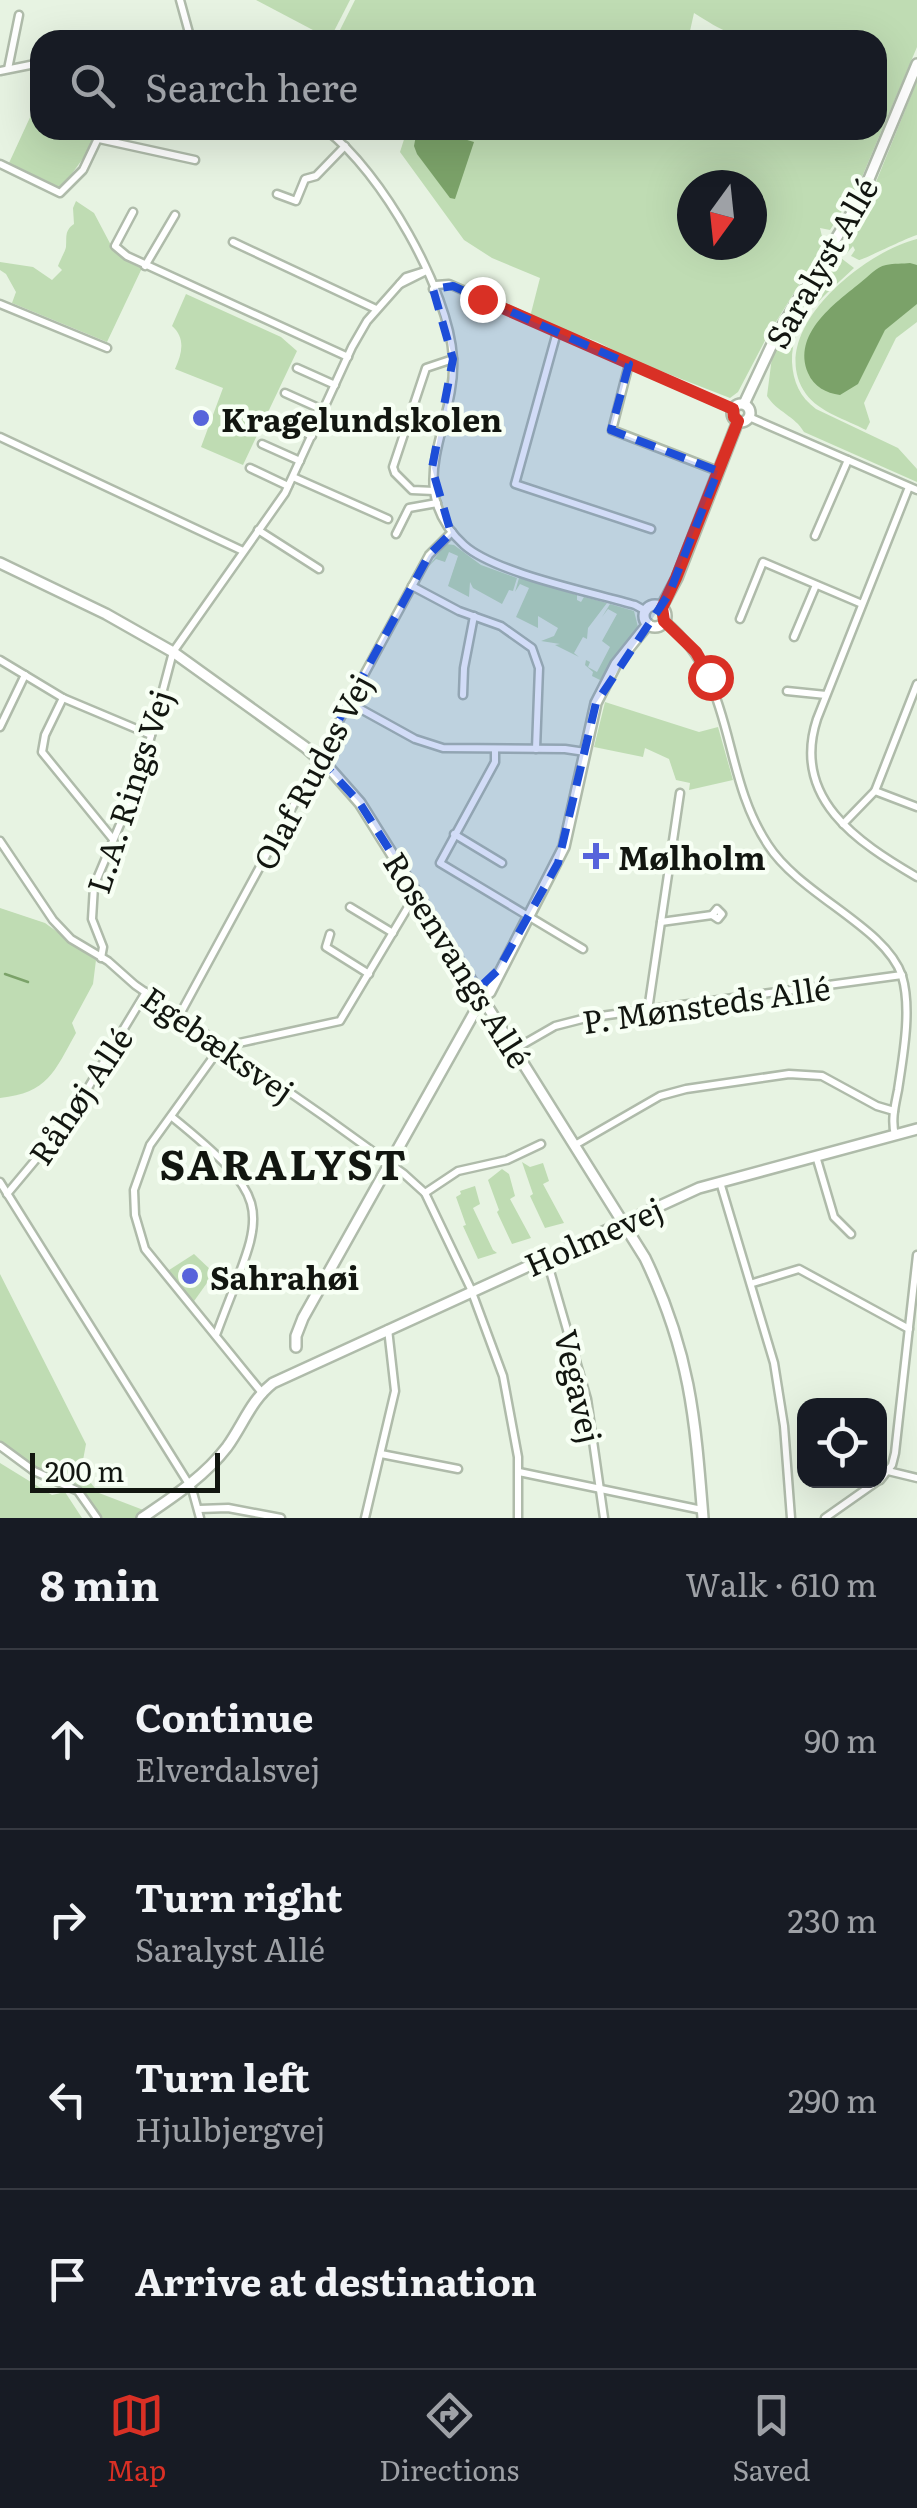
<!DOCTYPE html>
<html lang="en">
<head>
<meta charset="utf-8">
<style>
  body { margin:0; font-family:Literata,serif; background:#20242c; color:#f1f3f6 }
  .controls { position:absolute; right:30px; bottom:30px; display:grid; overflow:hidden; border-radius:20px; box-shadow:0 10px 40px #0002 }
  .controls button { width:90px; height:90px; display:grid; place-items:center; padding:0; border:0; border-bottom:2px solid #363941; background:#171b24; color:#f1f3f6; font:50px sans-serif }
  .compass { position:absolute; left:677px; top:170px; width:90px; height:90px; border-radius:50%; background:#171b24; box-shadow:0 10px 40px #0002; rotate:195deg }
  .scale { position:absolute; left:30px; bottom:25px; width:190px; box-sizing:border-box; padding-left:10px; border:5px solid #121610; border-top:0; font-size:28px; line-height:35px; white-space:nowrap; color:#121610; -webkit-text-stroke:8px #f7fff4; paint-order:stroke }
  .stop { position:absolute; width:30px; height:30px; margin:-22px; border:8px solid #d93025; border-radius:50%; background:#fff }
  .stop.end { background:#d93025; border-color:#fff; box-shadow:0 2px 10px #0008 }
  .list { margin:0; padding:0; list-style:none }
  h2 { display:flex; justify-content:space-between; align-items:center; height:130px; margin:0; padding:0 40px; font-size:42px }
  h2 small { font-size:32px; font-weight:400; color:#9ea1a6 }
  .list li { display:grid; grid-template-columns:65px 1fr auto; gap:30px; align-items:center; box-sizing:border-box; height:180px; padding:0 40px; border-top:2px solid #363941 }
  .list b { display:block; font-size:38px; white-space:nowrap }
  .list p { margin:0; font-size:32px; white-space:nowrap; color:#9ea1a6 }
  .list em { font-size:32px; font-style:normal; color:#9ea1a6 }
  .icon { flex:none; width:55px; height:55px; fill:none; stroke:currentColor; stroke-width:2; stroke-linecap:round; stroke-linejoin:round }
  .map { position:relative; flex:none; width:917px; height:1518px; overflow:hidden }
  .search { position:absolute; background:#171b24; box-shadow:0 10px 40px #0002; left:30px; right:30px; top:30px; height:110px; display:flex; align-items:center; gap:25px; box-sizing:border-box; padding:0 35px; border-radius:30px; color:#9ea1a6; font-size:38px }
  .sheet { height:850px; background:#171b24 }
  nav { display:flex; justify-content:space-around; align-items:center; box-sizing:border-box; height:140px; border-top:2px solid #363941; background:#171b24; font-size:28px; color:#9ea1a6 }
  nav a { display:grid; justify-items:center; gap:5px }
  nav .on { color:#d93025 }
  .map>svg:first-child { display:block }
  .green { fill:#bfdcb3; fill-rule:evenodd }
  .water { fill:#7ba269 }
  .lines { fill:none; stroke-linecap:round; stroke-linejoin:round }
  .stream { stroke:#7ba269; stroke-width:2.5 }
  .street-casing { stroke:#afbbaa; stroke-width:11 }
  .secondary-casing { stroke:#afbbaa; stroke-width:14 }
  .street { stroke:#fff; stroke-width:6 }
  .secondary { stroke:#fff; stroke-width:9 }
  .route { stroke:#d93025; stroke-width:12 }
  .marked { fill:#1d4ed8; fill-opacity:0.2; stroke:#1d4ed8; stroke-width:8; stroke-dasharray:20 12; stroke-linejoin:round }
  .poi-dot { fill:#5764db; stroke:#f7fff4; stroke-width:4 }
  .labels { text-anchor:middle; dominant-baseline:central; stroke-width:9; stroke-linejoin:round; paint-order:stroke }
  .street-label { font-size:32px; fill:#121610; stroke:#f7fff4 }
  .poi-label { font-size:32px; font-weight:bold; fill:#121610; stroke:#f7fff4; text-anchor:start }
  .district-label { font-size:42px; font-weight:bold; letter-spacing:2.5px; fill:#121610; stroke:#f7fff4 }
</style>
</head>
<body>
<div class="map">
<svg width="917" height="1518" viewBox="0 0 917 1518">
  <rect width="100%" height="100%" fill="#e7f3e2"/>
  <!-- green -->
  <g class="green">
    <path d="M 256,0 L 350,0 L 330,39 Z"/>
    <path d="M 355,0 L 917,0 L 917,47 L 859,184 L 830,230 L 820,228 L 824,245 L 769,333 L 738,392 L 730,398 L 630,359 L 598,342 L 530,317 L 540,278 L 492,258 L 464,240 L 400,152 L 407,130 L 877,130 L 877,40 L 817,40 L 814,32 L 774,36 L 778,40 C 739,40 727,34 694,13 L 688,40 L 335,40 ZM 692,185 L 752,185 L 752,245 L 692,245 Z"/>
    <path d="M 917,81 L 917,235 C 906,238 863,260 859,260 C 856,259 854,257 851,256 L 855,250 L 853,246 L 847,253 L 841,249 L 861,219 Z"/>
    <path d="M 40,111 L 40,130 L 96,130 L 84,157 L 63,186 L 58,187 L 9,163 L 32,113 Z"/>
    <path d="M 76,201 L 94,213 L 113,249 L 142,268 L 107,342 L 12,303 L 16,292 L 6,274 L 0,270 L 0,262 L 33,267 L 52,280 L 62,270 L 58,266 C 60,260 65,252 66,247 C 67,237 64,231 74,224 L 73,208 Z"/>
    <path d="M 917,239 L 917,322 L 896,338 L 864,403 L 870,422 L 866,430 C 847,420 819,412 806,394 C 763,333 863,252 917,239 Z"/>
    <path d="M 837,255 L 854,268 C 826,295 791,319 792,362 C 793,382 800,397 816,409 L 898,448 L 917,469 L 917,482 L 804,432 C 795,416 777,412 767,396 L 772,357 L 790,324 Z"/>
    <path d="M 186,294 L 281,337 L 297,351 L 243,465 L 201,447 L 223,388 L 175,369 C 182,354 186,338 172,326 Z"/>
    <path d="M 446,544 L 454,545 L 481,565 L 517,578 L 513,591 L 509,590 L 502,604 L 473,588 L 470,582 L 469,597 L 448,586 L 458,556 L 449,552 L 445,562 L 436,559 L 427,568 Z"/>
    <path d="M 519,578 L 577,595 L 577,600 L 581,602 L 584,597 L 607,603 L 588,628 L 587,639 L 583,637 L 574,653 L 579,657 L 555,645 L 560,644 L 541,641 L 554,636 L 558,628 L 538,616 L 538,628 L 516,617 L 529,588 L 520,584 L 515,592 Z"/>
    <path d="M 610,604 L 634,611 L 638,627 L 600,680 L 592,676 L 593,672 L 585,665 L 586,660 L 590,662 L 588,667 L 597,672 L 610,647 L 602,641 L 617,614 L 608,609 L 602,617 Z"/>
    <path d="M 605,702 L 699,732 L 718,727 L 733,780 L 689,790 L 690,783 L 676,780 L 669,759 L 645,748 L 643,757 L 594,747 Z"/>
    <path d="M 0,908 L 45,923 L 96,960 L 93,984 L 72,1023 L 76,1033 C 54,1072 48,1093 0,1098 Z"/>
    <path d="M 522,1162 L 530,1167 L 543,1163 L 549,1181 L 543,1184 L 564,1223 L 545,1228 L 530,1196 L 533,1194 Z"/>
    <path d="M 502,1169 L 509,1174 L 515,1196 L 510,1199 L 531,1238 L 512,1244 L 497,1212 L 499,1210 L 488,1180 Z"/>
    <path d="M 475,1186 L 480,1204 L 473,1208 L 493,1250 L 497,1253 L 478,1259 L 463,1226 L 466,1225 L 456,1197 L 461,1194 L 460,1191 Z"/>
    <path d="M 194,1254 L 214,1273 L 192,1304 L 166,1272 Z"/>
    <path d="M 0,1274 L 86,1444 L 81,1471 L 99,1493 L 146,1511 L 135,1518 L 100,1518 L 79,1486 L 34,1468 L 0,1443 Z"/>
    <path d="M 0,1463 L 52,1495 L 65,1492 L 82,1518 L 0,1518 Z"/>
  </g>
  <!-- water -->
  <g class="water">
    <path d="M 417,130 L 434,130 L 474,142 L 455,199 L 450,198 L 417,154 L 414,146 Z"/>
    <path d="M 910,263 L 917,265 L 917,304 L 885,330 L 858,384 L 840,395 C 826,393 814,387 808,373 C 792,334 834,304 860,283 C 868,277 876,267 886,265 C 894,263 903,264 910,263 Z"/>
  </g>
  <g class="lines">
    <!-- stream -->
    <path class="stream" d="M 5,974 L 28,982"/>
    <defs>
      <g id="street">
        <path d="M 180,0 L 191,40"/>
        <path d="M 8,69 L 19,15"/>
        <path d="M 0,71 L 40,63"/>
        <path d="M 326,130 C 381,171 449,290 453,358 C 457,425 400,487 464,545 C 495,573 591,592 635,605 L 646,611"/>
        <path d="M 99,139 L 195,160"/>
        <path d="M 0,164 L 60,193 L 83,170 L 102,130"/>
        <path d="M 277,194 L 296,201 L 305,179 L 316,176 L 345,146"/>
        <path d="M 133,212 L 115,246 L 127,256 L 348,357"/>
        <path d="M 233,242 L 376,309"/>
        <path d="M 145,266 L 175,215"/>
        <path d="M 400,284 L 424,272"/>
        <path d="M 433,289 L 436,285 L 449,284 L 733,409"/>
        <path d="M 0,304 L 107,348"/>
        <path d="M 557,332 L 515,484 L 651,529"/>
        <path d="M 629,364 L 612,430 L 718,471"/>
        <path d="M 297,368 L 335,385"/>
        <path d="M 285,393 L 323,410"/>
        <path d="M 749,417 L 917,490"/>
        <path d="M 273,418 L 312,436"/>
        <path d="M 0,437 L 243,551"/>
        <path d="M 262,444 L 300,461"/>
        <path d="M 250,468 L 288,486"/>
        <path d="M 293,477 L 388,519"/>
        <path d="M 909,487 L 817,719 C 791,798 857,842 917,877"/>
        <path d="M 434,491 L 412,490 L 395,473 L 393,467 L 426,368 L 453,359"/>
        <path d="M 258,530 L 319,569"/>
        <path d="M 396,534 L 409,508 L 437,503"/>
        <path d="M 815,536 L 848,460"/>
        <path d="M 412,586 L 459,611 L 501,626 L 532,648 L 539,668 L 536,749"/>
        <path d="M 740,619 L 763,562 L 862,604"/>
        <path d="M 665,621 C 738,682 719,771 768,845 C 800,895 886,927 902,976 C 912,1009 903,1056 898,1090 C 895,1105 891,1120 895,1135"/>
        <path d="M 794,637 L 816,585"/>
        <path d="M 0,660 L 63,698 L 151,735"/>
        <path d="M 787,691 L 826,695"/>
        <path d="M 463,695 L 464,668 L 474,616"/>
        <path d="M 63,698 L 45,735 L 42,752 L 112,838"/>
        <path d="M 348,702 L 415,739 L 443,748 L 565,749 L 585,752"/>
        <path d="M 0,727 L 25,675"/>
        <path d="M 495,749 L 495,762 L 440,863 L 583,949"/>
        <path d="M 875,791 L 917,807"/>
        <path d="M 843,824 L 875,791 L 917,684"/>
        <path d="M 454,834 L 502,863"/>
        <path d="M 0,841 L 53,920 L 71,939 L 108,961 L 135,985 L 325,1117 L 404,1174 L 425,1193 L 470,1287 L 503,1376 L 518,1457 L 518,1518"/>
        <path d="M 350,907 L 393,933"/>
        <path d="M 717,909 L 722,914 L 718,919 L 712,915 Z"/>
        <path d="M 661,922 L 712,915"/>
        <path d="M 330,934 L 326,947 L 369,974"/>
        <path d="M 101,958 L 103,947 L 92,919 L 94,886 L 140,777 L 173,652 L 285,493 L 352,347 L 367,321 L 406,277 L 425,271"/>
        <path d="M 648,1010 L 680,793"/>
        <path d="M 179,1016 L 429,555 L 452,532"/>
        <path d="M 222,1045 L 150,1145 L 134,1190 L 135,1215 L 145,1249 L 263,1394"/>
        <path d="M 515,1049 L 555,1026 L 586,1018 L 902,975"/>
        <path d="M 230,1051 L 239,1043 L 340,1021 L 417,892"/>
        <path d="M 172,1117 C 283,1207 262,1210 216,1335"/>
        <path d="M 575,1145 L 660,1096 L 686,1089 L 789,1074 L 822,1076 L 877,1106 L 894,1111"/>
        <path d="M 816,1156 L 834,1217 L 851,1234"/>
        <path d="M 0,1182 L 192,1489 L 200,1518"/>
        <path d="M 720,1182 L 774,1363 L 784,1426 L 791,1518"/>
        <path d="M 425,1193 L 458,1171 L 507,1160 L 541,1144"/>
        <path d="M 7,1194 L 68,1121 L 146,992"/>
        <path d="M 546,1257 L 587,1399 L 604,1518"/>
        <path d="M 753,1283 L 799,1269 L 909,1329"/>
        <path d="M 0,1446 L 34,1471 L 78,1491 L 97,1518"/>
        <path d="M 381,1454 L 458,1469"/>
        <path d="M 888,1471 L 917,1478"/>
        <path d="M 519,1472 L 702,1510"/>
        <path d="M 880,1480 L 892,1465 L 895,1453 L 917,1255"/>
        <path d="M 199,1509 L 228,1508 L 281,1518"/>
        <path d="M 365,1518 L 395,1391 L 388,1329"/>
        <path d="M 825,1518 L 879,1480"/>
      </g>
      <g id="secondary">
        <path d="M 744,404 L 775,338 L 861,198 L 917,64"/>
        <circle cx="741" cy="413" r="9"/>
        <path d="M 0,563 L 106,614 L 173,652 L 305,747 L 330,769 L 360,803 L 645,1258 C 690,1352 695,1416 703,1518"/>
        <circle cx="655" cy="616" r="11"/>
        <path d="M 661,608 L 677,578 L 738,421"/>
        <path d="M 296,1347 L 296,1336 L 303,1318 L 483,997 L 490,992 L 564,847 L 596,703 L 616,664 L 648,624"/>
        <path d="M 142,1518 C 173,1497 204,1477 227,1447 C 243,1425 251,1400 273,1383 L 699,1188 L 917,1129"/>
      </g>
    </defs>
    <!-- street casing -->
    <use href="#street" class="street-casing"/>
    <!-- secondary casing -->
    <use href="#secondary" class="secondary-casing"/>
    <!-- street -->
    <use href="#street" class="street"/>
    <!-- secondary -->
    <use href="#secondary" class="secondary"/>
  </g>
  <g class="lines">
    <!-- route -->
    <path class="route" d="M 482,299 L 733,409 L 734,417 L 738,421 L 676,578 L 662,608 L 664,621 L 696,652 L 710,677"/>
  </g>
  <!-- marked area -->
  <path class="marked" d="M 453,286 L 629,364 L 611,430 L 718,471 L 669,594 L 596,703 L 558,863 L 498,970 L 478,989 L 359,802 L 318,758 L 429,555 L 451,533 L 432,468 L 453,359 L 433,289 Z"/>
  <!-- markers -->
  <g class="poi-dot">
    <circle cx="201" cy="418" r="10"/>
    <path d="M591 841h10v10h10v10h-10v10h-10v-10h-10v-10h10z"/>
    <circle cx="190" cy="1276" r="10"/>
  </g>
  <g class="labels">
    <!-- street labels -->
    <g class="street-label">
      <text transform="translate(820 262) rotate(-60)">Saralyst Allé</text>
      <text transform="translate(311 771) rotate(-62)">Olaf Rudes Vej</text>
      <text transform="translate(128 791) rotate(-72)">L.A. Rings Vej</text>
      <text transform="translate(459 959) rotate(58)">Rosenvangs Allé</text>
      <text transform="translate(706 1003) rotate(-8)">P. Mønsteds Allé</text>
      <text transform="translate(219 1043) rotate(35)">Egebæksvej</text>
      <text transform="translate(79 1095) rotate(-56)">Råhøj Allé</text>
      <text transform="translate(593 1235) rotate(-24)">Holmevej</text>
      <text transform="translate(580 1386) rotate(77)">Vegavej</text>
    </g>
    <!-- poi labels -->
    <g class="poi-label">
      <text x="221" y="418">Kragelundskolen</text>
      <text x="618" y="856">Mølholm</text>
      <text x="210" y="1276">Sahrahøi</text>
    </g>
    <!-- district labels -->
    <g class="district-label">
      <text x="284" y="1162">SARALYST</text>
    </g>
  </g>
</svg>
<div class="controls">
<button><svg class="icon" aria-label="locate" viewBox="0 0 24 24"><circle cx="12" cy="12" r="6"/><path d="M12 2v4M12 18v4M2 12h4M18 12h4"/></svg></button>
</div>
<svg class="compass" viewBox="-18 -18 36 36"><path d="M0-13l5 13h-10z" fill="#e53935"/><path d="M0 13l5-13h-10z" fill="#9ea1a6"/></svg>
<div class="scale">200 m</div>
<div class="stop" style="left:710px;top:677px"></div>
<div class="stop end" style="left:482px;top:299px"></div>
<div class="search"><svg class="icon" aria-label="search" viewBox="0 0 24 24"><circle cx="10" cy="10" r="6"/><path d="M15 15l6 6"/></svg>Search here</div>
</div>
<section class="sheet">
<h2>8 min<small>Walk · 610 m</small></h2>
<ul class="list">
<li><svg class="icon" aria-label="ahead" viewBox="0 0 24 24"><path d="M12 20V5M6 11l6-6 6 6"/></svg><div><b>Continue</b><p>Elverdalsvej</p></div><em>90 m</em></li>
<li><svg class="icon" aria-label="right" viewBox="0 0 24 24"><path d="M7 20v-9h11M14 6l5 5-5 5"/></svg><div><b>Turn right</b><p>Saralyst Allé</p></div><em>230 m</em></li>
<li><svg class="icon" aria-label="left" viewBox="0 0 24 24"><path d="M17 20v-9H6M10 6l-5 5 5 5"/></svg><div><b>Turn left</b><p>Hjulbjergvej</p></div><em>290 m</em></li>
<li><svg class="icon" aria-label="arrive" viewBox="0 0 24 24"><path d="M6 21V4h12l-3 4 3 4H6"/></svg><div><b>Arrive at destination</b></div></li>
</ul>
</section>
<nav>
<a class="on"><svg class="icon" aria-label="map" viewBox="0 0 24 24"><path d="M3 6l6-2 6 2 6-2v14l-6 2-6-2-6 2zM9 4v14M15 6v14"/></svg>Map</a>
<a><svg class="icon" aria-label="directions" viewBox="0 0 24 24"><path d="M12 3l9 9-9 9-9-9zM9 14v-3h6M13 9l2 2-2 2"/></svg>Directions</a>
<a><svg class="icon" aria-label="saved" viewBox="0 0 24 24"><path d="M7 4h10v16l-5-4-5 4z"/></svg>Saved</a>
</nav>
</body>
</html>
